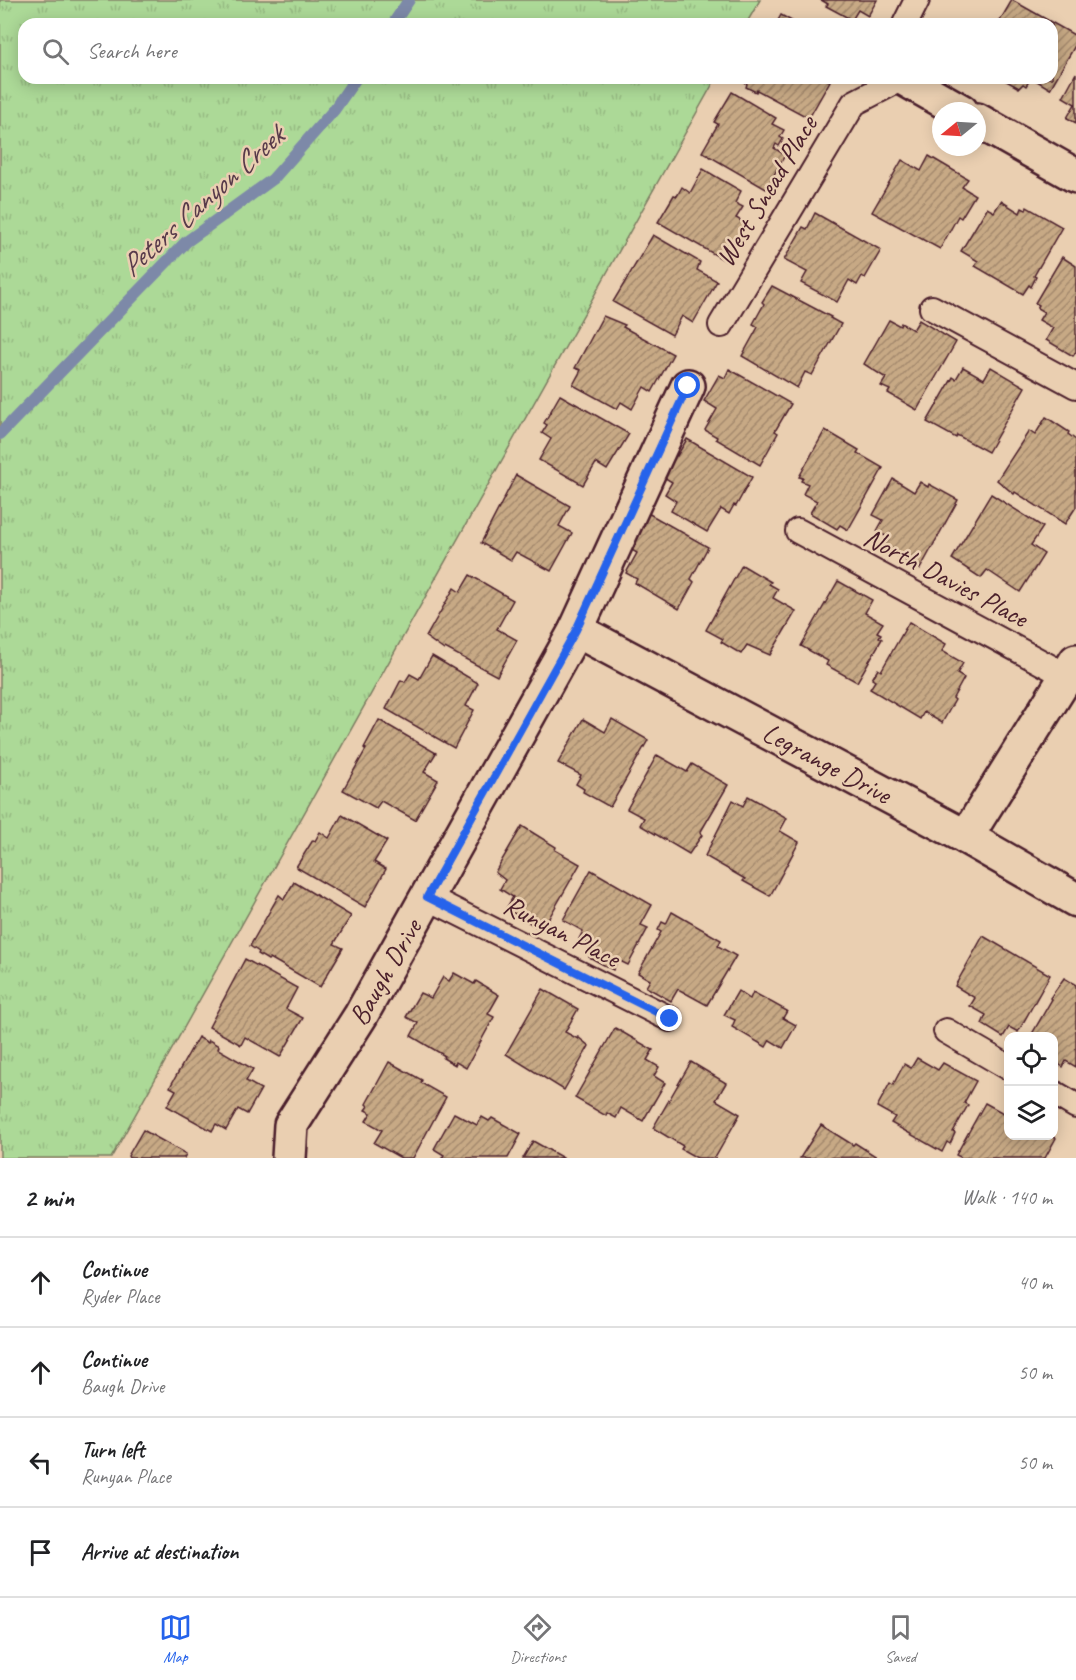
<!DOCTYPE html>
<html lang="en">
<head>
<meta charset="utf-8">
<style>
  body { margin:0; font-family:Caveat,sans-serif; background:#f2f2f2; color:#202124 }
  .controls { position:absolute; right:18px; bottom:18px; display:grid; overflow:hidden; border-radius:12px; box-shadow:0 3px 15px #0003 }
  .controls button { width:54px; height:54px; display:grid; place-items:center; padding:0; border:0; border-bottom:2px solid #e0e0e0; background:#fff; color:#202124; font:30px sans-serif }
  .compass { position:absolute; left:932px; top:102px; width:54px; height:54px; border-radius:50%; background:#fff; box-shadow:0 3px 15px #0003; rotate:252deg }
  .stop { position:absolute; width:18px; height:18px; margin:-14px; border:4px solid #2563eb; border-radius:50%; background:#fff }
  .stop.end { background:#2563eb; border-color:#fff; box-shadow:0 2px 6px #0008 }
  .list { margin:0; padding:0; list-style:none }
  h2 { display:flex; justify-content:space-between; align-items:center; height:78px; margin:0; padding:0 24px; font-size:26px }
  h2 small { font-size:20px; font-weight:400; color:#757577 }
  .list li { display:grid; grid-template-columns:39px 1fr auto; gap:18px; align-items:center; box-sizing:border-box; height:90px; padding:0 24px; border-top:2px solid #e0e0e0 }
  .list b { display:block; font-size:22px; white-space:nowrap }
  .list p { margin:0; font-size:20px; white-space:nowrap; color:#757577 }
  .list em { font-size:20px; font-style:normal; color:#757577 }
  .icon { flex:none; width:33px; height:33px; fill:none; stroke:currentColor; stroke-width:2; stroke-linecap:round; stroke-linejoin:round }
  .map { position:relative; flex:none; width:1076px; height:1158px; overflow:hidden }
  .search { position:absolute; background:#fff; box-shadow:0 3px 15px #0003; left:18px; right:18px; top:18px; height:66px; display:flex; align-items:center; gap:15px; box-sizing:border-box; padding:0 21px; border-radius:18px; color:#757577; font-size:22px }
  .sheet { height:438px; background:#fff }
  nav { display:flex; justify-content:space-around; align-items:center; box-sizing:border-box; height:84px; border-top:2px solid #e0e0e0; background:#fff; font-size:16px; color:#757577 }
  nav a { display:grid; justify-items:center; gap:3px }
  nav .on { color:#2563eb }
  .map>svg:first-child { display:block }
  .grass { fill:url(#grass-tufts); stroke:#7b7c61; stroke-width:1.5 }
  .lines { fill:none; stroke-linecap:round; stroke-linejoin:round }
  .stream { stroke:#7d89a8; stroke-width:12 }
  .building { fill:url(#building-hatch); stroke:#4a1f2b; stroke-width:1.5 }
  .lane-casing { stroke:#4a1f2b; stroke-width:28 }
  .street-casing { stroke:#4a1f2b; stroke-width:38 }
  .lane { stroke:#eacfb1; stroke-width:24 }
  .street { stroke:#eacfb1; stroke-width:33 }
  .route { stroke:#2563eb; stroke-width:8 }
  .labels { text-anchor:middle; dominant-baseline:central; stroke-width:5; stroke-linejoin:round; paint-order:stroke }
  .street-label { font-size:28px; fill:#4a1f2b; stroke:#eacfb1 }
  .water-label { font-size:30px; font-style:italic; fill:#573a4a; stroke:#eacfb1 }
</style>
</head>
<body>
<div class="map">
<svg width="1076" height="1158" viewBox="0 0 1076 1158">
  <defs>
    <pattern id="grass-tufts" width="24" height="20" patternUnits="userSpaceOnUse" patternTransform="scale(1.5)"><rect width="24" height="20" fill="#acd997"/><path d="M3 7l-1-3M5 7V3M7 7l1-3M15 17l-1-3M17 17v-4M19 17l1-3" fill="none" stroke="#96ba82"/></pattern>
    <pattern id="building-hatch" width="6" height="6" patternUnits="userSpaceOnUse" patternTransform="scale(1.5)"><rect width="6" height="6" fill="#c7a985"/><path d="M-1 1l2-2M0 6l6-6M5 7l2-2" fill="none" stroke="#a4896d"/></pattern>
  </defs>
  <rect width="100%" height="100%" fill="#eacfb1"/>
  <filter id="ink" filterUnits="userSpaceOnUse"><feTurbulence type="fractalNoise" baseFrequency=".0167" numOctaves="2"/><feDisplacementMap in="SourceGraphic" scale="12" xChannelSelector="R" yChannelSelector="G"/><feConvolveMatrix kernelMatrix="1 2 1 2 8 2 1 2 1" color-interpolation-filters="sRGB"/></filter>
  <g filter="url(#ink)">
    <!-- grass -->
    <path class="grass" d="M 0,0 L 760,0 L 746,24 L 24,24 L 24,78 L 716,78 L 111,1158 L 0,1158 Z"/>
    <g class="lines">
      <!-- stream -->
      <g class="stream">
        <path d="M 393,24 L 409,0"/>
        <path d="M 0,434 L 186,242 L 273,179 L 334,110 L 356,78"/>
      </g>
    </g>
    <!-- building -->
    <g class="building">
      <path d="M 821,0 L 877,0 L 868,16 L 858,10 L 852,20 L 826,6 L 828,4 Z"/>
      <path d="M 1012,0 L 1076,36 L 1076,44 L 1050,89 L 1032,78 L 1052,78 L 1052,24 L 998,24 Z"/>
      <path d="M 781,15 L 797,24 L 776,24 Z"/>
      <path d="M 1076,73 L 1076,123 L 1067,118 L 1075,104 L 1063,97 Z"/>
      <path d="M 739,78 L 824,78 L 830,81 L 809,118 L 757,90 L 756,92 L 746,87 L 747,84 L 738,79 Z"/>
      <path d="M 1001,78 L 1031,78 L 1026,86 L 1023,84 L 1019,88 Z"/>
      <path d="M 732,92 L 776,118 L 772,124 L 784,130 L 780,137 L 783,139 L 779,146 L 776,144 L 774,148 L 785,155 L 766,189 L 702,152 L 718,124 L 714,122 Z"/>
      <path d="M 929,156 L 968,179 L 962,187 L 975,195 L 961,218 L 958,216 L 940,249 L 872,212 L 902,160 L 921,171 Z"/>
      <path d="M 703,169 L 741,191 L 735,203 L 743,207 L 736,218 L 747,224 L 726,261 L 658,222 L 674,195 L 677,196 L 682,187 L 690,193 Z"/>
      <path d="M 1001,201 L 1020,213 L 1022,208 L 1026,210 L 1027,207 L 1062,227 L 1034,276 L 1036,277 L 1031,287 L 1029,285 L 1023,294 L 975,266 L 978,261 L 961,251 L 987,208 L 994,212 Z"/>
      <path d="M 815,213 L 881,250 L 865,278 L 862,276 L 857,285 L 849,280 L 837,302 L 801,283 L 807,272 L 784,260 L 803,227 L 807,229 Z"/>
      <path d="M 653,235 L 700,262 L 697,270 L 717,281 L 693,323 L 682,316 L 672,335 L 613,302 Z"/>
      <path d="M 1062,257 L 1076,266 L 1076,352 L 1073,356 L 1046,340 L 1053,328 L 1039,320 L 1044,312 L 1037,308 L 1039,305 L 1035,303 Z"/>
      <path d="M 772,286 L 831,317 L 830,318 L 841,324 L 812,375 L 805,372 L 797,388 L 742,356 L 758,327 L 753,324 L 764,304 L 762,302 Z"/>
      <path d="M 603,316 L 625,325 L 623,327 L 673,354 L 652,392 L 644,387 L 632,409 L 621,402 L 617,409 L 573,385 L 581,370 L 575,368 Z"/>
      <path d="M 889,320 L 900,326 L 901,323 L 913,330 L 919,320 L 956,342 L 917,410 L 888,393 L 890,390 L 881,386 L 886,378 L 864,364 Z"/>
      <path d="M 963,367 L 984,379 L 991,367 L 1025,387 L 988,452 L 957,435 L 956,438 L 927,422 L 953,377 L 956,379 Z"/>
      <path d="M 729,369 L 791,404 L 775,431 L 778,433 L 760,465 L 716,439 L 717,437 L 705,430 L 717,409 L 704,401 L 719,375 L 725,378 Z"/>
      <path d="M 560,395 L 629,434 L 607,470 L 596,463 L 583,485 L 539,460 L 551,439 L 542,433 L 547,425 L 544,423 Z"/>
      <path d="M 1046,417 L 1069,432 L 1068,434 L 1076,440 L 1076,507 L 1065,524 L 1015,492 L 1014,494 L 997,480 L 1029,431 L 1035,435 Z"/>
      <path d="M 825,430 L 859,450 L 857,453 L 883,468 L 848,530 L 840,525 L 837,529 L 810,513 L 817,501 L 803,494 L 808,484 L 801,481 L 803,478 L 799,477 Z"/>
      <path d="M 687,439 L 752,477 L 736,506 L 734,505 L 729,514 L 721,509 L 707,532 L 671,511 L 676,501 L 665,494 L 672,482 L 662,476 L 675,455 L 677,456 Z"/>
      <path d="M 516,475 L 570,506 L 559,526 L 572,533 L 551,571 L 516,552 L 511,560 L 481,543 Z"/>
      <path d="M 893,479 L 914,492 L 920,482 L 928,487 L 929,484 L 958,500 L 920,569 L 883,547 L 889,538 L 877,531 L 883,520 L 873,515 Z"/>
      <path d="M 991,494 L 1043,527 L 1031,545 L 1044,554 L 1020,592 L 987,570 L 981,578 L 952,559 Z"/>
      <path d="M 646,512 L 708,547 L 691,579 L 694,582 L 679,609 L 635,583 L 637,579 L 626,573 L 637,553 L 625,546 Z"/>
      <path d="M 742,565 L 771,582 L 769,584 L 778,589 L 773,598 L 796,611 L 770,655 L 747,645 L 741,654 L 721,642 L 723,639 L 706,630 Z"/>
      <path d="M 470,575 L 513,600 L 497,629 L 517,640 L 497,676 L 445,648 L 444,650 L 426,637 L 454,588 L 460,592 Z"/>
      <path d="M 838,581 L 872,600 L 865,613 L 883,623 L 877,632 L 881,634 L 879,637 L 882,639 L 857,682 L 826,665 L 828,661 L 801,646 Z"/>
      <path d="M 909,622 L 946,644 L 942,651 L 963,663 L 957,674 L 964,678 L 953,698 L 955,700 L 942,723 L 924,712 L 920,719 L 870,689 L 875,681 L 872,679 L 878,669 L 881,671 Z"/>
      <path d="M 432,656 L 478,683 L 466,706 L 474,710 L 454,748 L 386,709 L 401,680 L 405,682 L 410,674 L 419,679 Z"/>
      <path d="M 583,719 L 605,732 L 612,719 L 648,740 L 610,807 L 583,792 L 584,789 L 576,784 L 581,775 L 558,763 Z"/>
      <path d="M 379,720 L 436,753 L 424,772 L 438,780 L 415,820 L 381,801 L 376,808 L 343,790 L 366,749 L 364,748 Z"/>
      <path d="M 657,755 L 687,772 L 692,764 L 728,785 L 700,833 L 702,835 L 689,854 L 640,825 L 644,818 L 627,809 Z"/>
      <path d="M 748,796 L 787,818 L 780,831 L 799,842 L 770,896 L 743,881 L 745,879 L 705,856 L 733,800 L 743,806 Z"/>
      <path d="M 342,815 L 387,841 L 374,862 L 386,869 L 365,907 L 296,867 L 313,840 L 315,841 L 320,832 L 329,838 Z"/>
      <path d="M 522,826 L 556,847 L 555,850 L 580,864 L 542,930 L 506,909 L 513,897 L 500,889 L 505,880 L 495,872 Z"/>
      <path d="M 591,870 L 652,905 L 641,925 L 648,928 L 628,965 L 618,960 L 613,970 L 589,957 L 594,948 L 579,939 L 583,931 L 563,920 Z"/>
      <path d="M 294,882 L 351,916 L 334,944 L 343,948 L 320,987 L 270,958 L 268,960 L 258,954 L 259,952 L 250,946 L 279,895 L 284,899 Z"/>
      <path d="M 672,912 L 721,940 L 718,946 L 736,956 L 707,1005 L 678,989 L 671,1001 L 646,987 L 650,980 L 638,973 L 661,932 L 658,930 L 662,922 L 666,924 Z"/>
      <path d="M 983,936 L 1050,975 L 1018,1032 L 1009,1027 L 1003,1037 L 982,1024 L 986,1015 L 970,1006 L 975,998 L 955,986 Z"/>
      <path d="M 245,959 L 297,988 L 286,1009 L 303,1018 L 280,1057 L 245,1037 L 241,1045 L 209,1027 Z"/>
      <path d="M 454,973 L 474,984 L 476,981 L 499,995 L 488,1014 L 494,1017 L 466,1068 L 456,1062 L 455,1065 L 443,1058 L 445,1056 L 411,1036 L 418,1023 L 406,1017 L 420,993 L 431,998 L 443,977 L 449,981 Z"/>
      <path d="M 1064,978 L 1076,985 L 1076,1067 L 1066,1061 L 1063,1067 L 1054,1061 L 1054,1036 L 1036,1036 L 1032,1034 L 1052,999 L 1050,998 Z"/>
      <path d="M 543,989 L 578,1009 L 565,1032 L 578,1039 L 578,1037 L 589,1046 L 564,1090 L 506,1054 Z"/>
      <path d="M 738,991 L 750,999 L 753,992 L 787,1011 L 783,1018 L 796,1025 L 783,1048 L 770,1040 L 766,1047 L 732,1027 L 735,1020 L 724,1015 Z"/>
      <path d="M 615,1028 L 653,1050 L 647,1060 L 659,1067 L 654,1076 L 665,1083 L 643,1121 L 621,1108 L 616,1118 L 607,1113 L 606,1116 L 575,1098 Z"/>
      <path d="M 198,1037 L 208,1043 L 209,1040 L 219,1046 L 218,1049 L 253,1069 L 246,1081 L 261,1089 L 247,1114 L 238,1109 L 226,1130 L 216,1124 L 212,1131 L 167,1106 L 176,1090 L 170,1087 Z"/>
      <path d="M 917,1058 L 938,1070 L 943,1063 L 976,1081 L 964,1103 L 968,1105 L 953,1132 L 955,1133 L 950,1144 L 947,1142 L 942,1152 L 891,1123 L 895,1117 L 877,1107 L 890,1083 L 893,1085 L 904,1064 L 911,1068 Z"/>
      <path d="M 389,1062 L 422,1080 L 421,1083 L 446,1097 L 413,1158 L 401,1158 L 374,1143 L 382,1130 L 366,1121 L 371,1113 L 365,1110 L 368,1106 L 366,1104 Z"/>
      <path d="M 691,1062 L 726,1083 L 716,1100 L 740,1114 L 715,1158 L 697,1158 L 681,1149 L 683,1146 L 653,1128 Z"/>
      <path d="M 985,1103 L 1005,1114 L 1008,1110 L 1008,1136 L 1051,1136 L 1056,1138 L 1045,1158 L 962,1158 L 956,1155 Z"/>
      <path d="M 454,1113 L 477,1125 L 482,1117 L 489,1121 L 492,1118 L 521,1134 L 508,1158 L 442,1158 L 444,1155 L 434,1149 Z"/>
      <path d="M 821,1125 L 853,1145 L 855,1143 L 877,1157 L 800,1158 Z"/>
      <path d="M 143,1130 L 186,1154 L 184,1158 L 129,1158 L 128,1156 Z"/>
      <path d="M 533,1141 L 563,1158 L 523,1158 Z"/>
    </g>
    <g class="lines">
      <defs>
        <g id="lane">
          <path d="M 905,24 L 917,0"/>
          <path d="M 932,308 L 1076,386"/>
          <path d="M 721,325 L 854,103 L 902,78"/>
          <path d="M 798,531 L 1076,681"/>
          <path d="M 427,897 L 670,1019"/>
          <path d="M 946,1031 L 1008,1067"/>
          <path d="M 1054,1093 L 1076,1106"/>
        </g>
        <g id="street">
          <path d="M 903,78 L 961,111"/>
          <path d="M 977,120 L 1076,176"/>
          <path d="M 576,630 L 966,837 L 1076,900"/>
          <path d="M 966,837 L 1076,661"/>
          <path d="M 289,1158 L 291,1125 L 361,1015 L 576,630 L 688,386"/>
        </g>
      </defs>
      <!-- lane casing -->
      <use href="#lane" class="lane-casing"/>
      <!-- street casing -->
      <use href="#street" class="street-casing"/>
      <!-- lane -->
      <use href="#lane" class="lane"/>
      <!-- street -->
      <use href="#street" class="street"/>
    </g>
  </g>
  <g class="lines" filter="url(#ink)">
    <!-- route -->
    <path class="route" d="M 670,1019 L 427,897 L 576,630 L 688,386"/>
  </g>
  <g class="labels">
    <!-- street labels -->
    <g class="street-label">
      <text transform="translate(766 191) rotate(-59)">West Snead Place</text>
      <text transform="translate(946 577) rotate(28)">North Davies Place</text>
      <text transform="translate(827 763) rotate(28)">Legrange Drive</text>
      <text transform="translate(562 931) rotate(27)">Runyan Place</text>
      <text transform="translate(385 972) rotate(-60)">Baugh Drive</text>
    </g>
    <!-- water labels -->
    <g class="water-label">
      <text transform="translate(202 201) rotate(-42)">Peters Canyon Creek</text>
    </g>
  </g>
</svg>
<div class="controls">
<button><svg class="icon" aria-label="locate" viewBox="0 0 24 24"><circle cx="12" cy="12" r="6"/><path d="M12 2v4M12 18v4M2 12h4M18 12h4"/></svg></button>
<button><svg class="icon" aria-label="layers" viewBox="0 0 24 24"><path d="M12 4l9 5-9 5-9-5zM3 14l9 5 9-5"/></svg></button>
</div>
<svg class="compass" viewBox="-18 -18 36 36"><path d="M0-13l5 13h-10z" fill="#e53935"/><path d="M0 13l5-13h-10z" fill="#757577"/></svg>
<div class="stop" style="left:688px;top:386px"></div>
<div class="stop end" style="left:670px;top:1019px"></div>
<div class="search"><svg class="icon" aria-label="search" viewBox="0 0 24 24"><circle cx="10" cy="10" r="6"/><path d="M15 15l6 6"/></svg>Search here</div>
</div>
<section class="sheet">
<h2>2 min<small>Walk · 140 m</small></h2>
<ul class="list">
<li><svg class="icon" aria-label="ahead" viewBox="0 0 24 24"><path d="M12 20V5M6 11l6-6 6 6"/></svg><div><b>Continue</b><p>Ryder Place</p></div><em>40 m</em></li>
<li><svg class="icon" aria-label="ahead" viewBox="0 0 24 24"><path d="M12 20V5M6 11l6-6 6 6"/></svg><div><b>Continue</b><p>Baugh Drive</p></div><em>50 m</em></li>
<li><svg class="icon" aria-label="left" viewBox="0 0 24 24"><path d="M17 20v-9H6M10 6l-5 5 5 5"/></svg><div><b>Turn left</b><p>Runyan Place</p></div><em>50 m</em></li>
<li><svg class="icon" aria-label="arrive" viewBox="0 0 24 24"><path d="M6 21V4h12l-3 4 3 4H6"/></svg><div><b>Arrive at destination</b></div></li>
</ul>
</section>
<nav>
<a class="on"><svg class="icon" aria-label="map" viewBox="0 0 24 24"><path d="M3 6l6-2 6 2 6-2v14l-6 2-6-2-6 2zM9 4v14M15 6v14"/></svg>Map</a>
<a><svg class="icon" aria-label="directions" viewBox="0 0 24 24"><path d="M12 3l9 9-9 9-9-9zM9 14v-3h6M13 9l2 2-2 2"/></svg>Directions</a>
<a><svg class="icon" aria-label="saved" viewBox="0 0 24 24"><path d="M7 4h10v16l-5-4-5 4z"/></svg>Saved</a>
</nav>
</body>
</html>
